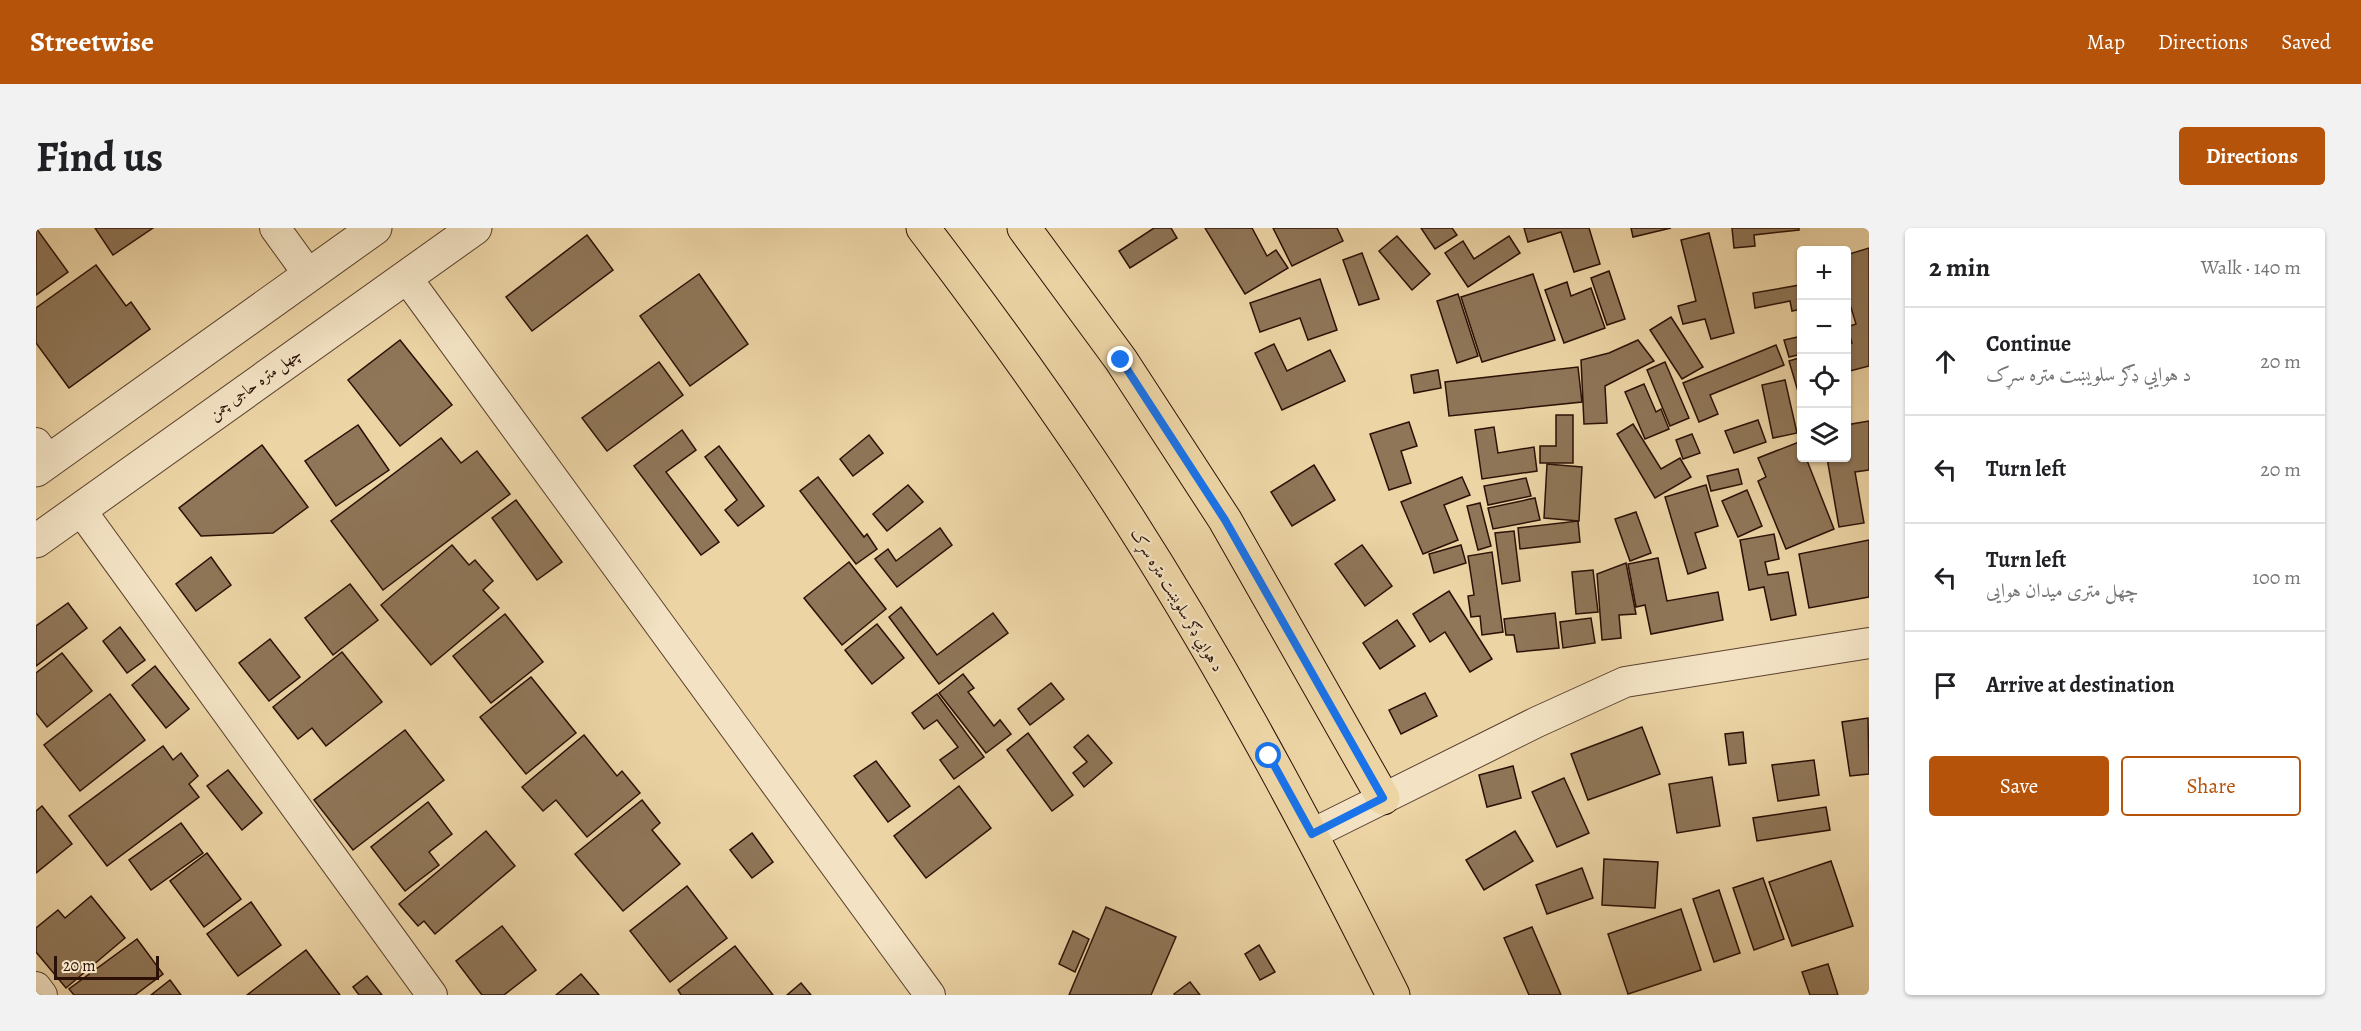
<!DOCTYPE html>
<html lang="en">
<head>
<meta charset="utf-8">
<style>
  body { margin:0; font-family:Alegreya,Amiri,serif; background:#f2f2f2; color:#202124 }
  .controls { position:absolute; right:18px; top:18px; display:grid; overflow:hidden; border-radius:6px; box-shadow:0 2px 4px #0004 }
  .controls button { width:54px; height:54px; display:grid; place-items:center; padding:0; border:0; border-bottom:2px solid #e0e0e0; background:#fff; color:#202124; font:30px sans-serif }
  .scale { position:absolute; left:18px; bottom:15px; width:105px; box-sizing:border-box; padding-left:6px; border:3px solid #2b1005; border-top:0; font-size:16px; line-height:21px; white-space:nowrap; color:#2b1005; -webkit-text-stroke:4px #f3e3c4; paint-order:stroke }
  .stop { position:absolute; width:18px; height:18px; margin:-14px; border:4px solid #1a73e8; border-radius:50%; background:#fff }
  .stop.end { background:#1a73e8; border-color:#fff; box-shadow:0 2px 6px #0008 }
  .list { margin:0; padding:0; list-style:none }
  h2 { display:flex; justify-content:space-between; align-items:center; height:78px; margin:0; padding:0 24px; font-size:26px }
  h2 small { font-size:20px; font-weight:400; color:#757577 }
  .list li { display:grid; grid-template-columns:39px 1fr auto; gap:18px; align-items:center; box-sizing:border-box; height:108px; padding:0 24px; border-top:2px solid #e0e0e0 }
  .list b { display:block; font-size:22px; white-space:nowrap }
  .list p { margin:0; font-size:20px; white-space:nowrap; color:#757577 }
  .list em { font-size:20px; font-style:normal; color:#757577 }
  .actions { display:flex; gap:12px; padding:18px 24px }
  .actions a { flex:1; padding:14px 0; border:2px solid #b45309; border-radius:6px; text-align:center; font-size:21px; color:#b45309 }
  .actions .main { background:#b45309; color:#fff }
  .icon { flex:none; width:33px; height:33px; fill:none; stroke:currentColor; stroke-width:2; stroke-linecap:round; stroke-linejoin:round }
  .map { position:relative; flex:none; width:1833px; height:767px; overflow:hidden; border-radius:6px }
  header { display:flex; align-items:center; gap:36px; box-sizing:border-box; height:84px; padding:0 30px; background:#b45309; color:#fff }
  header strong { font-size:28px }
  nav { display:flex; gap:33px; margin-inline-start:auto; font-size:21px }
  .intro { display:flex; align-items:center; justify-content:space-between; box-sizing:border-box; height:144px; padding:0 36px }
  h1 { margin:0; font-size:42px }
  .button { padding:15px 27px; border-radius:6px; background:#b45309; color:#fff; font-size:21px; font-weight:700 }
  main { display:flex; gap:36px; padding:0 36px }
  aside { flex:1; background:#fff; border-radius:6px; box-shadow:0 2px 4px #0004 }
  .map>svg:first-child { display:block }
  .building { fill:#8f7658; stroke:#2b1005; stroke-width:1.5 }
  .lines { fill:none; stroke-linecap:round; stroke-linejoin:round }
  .minor-casing { stroke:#5b412d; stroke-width:32 }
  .tertiary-casing { stroke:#5b412d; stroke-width:35 }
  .primary-casing { stroke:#2b1005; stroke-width:35 }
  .minor { stroke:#f3e3c4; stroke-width:30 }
  .tertiary { stroke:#f3e3c4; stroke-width:33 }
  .primary { stroke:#ecd4a5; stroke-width:33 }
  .route { stroke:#1a73e8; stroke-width:8 }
  .labels { text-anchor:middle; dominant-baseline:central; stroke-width:4.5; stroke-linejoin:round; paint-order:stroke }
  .street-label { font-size:16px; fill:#2b1005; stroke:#f3e3c4 }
</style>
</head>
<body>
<header>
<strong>Streetwise</strong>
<nav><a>Map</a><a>Directions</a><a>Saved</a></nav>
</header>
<div class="intro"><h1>Find us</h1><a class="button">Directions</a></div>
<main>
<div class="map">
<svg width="1833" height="767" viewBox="0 0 1833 767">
  <rect width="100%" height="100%" fill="#ecd4a5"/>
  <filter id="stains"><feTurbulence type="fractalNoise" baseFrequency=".00333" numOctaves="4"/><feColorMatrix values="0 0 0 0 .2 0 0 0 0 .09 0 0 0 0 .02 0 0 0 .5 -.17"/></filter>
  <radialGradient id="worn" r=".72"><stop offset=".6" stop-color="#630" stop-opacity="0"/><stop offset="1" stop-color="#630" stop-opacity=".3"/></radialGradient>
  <!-- building -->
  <g class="building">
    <path d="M 0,0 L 32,44 L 0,67 Z"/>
    <path d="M 59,0 L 117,0 L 77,27 Z"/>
    <path d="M 1118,0 L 1135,0 L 1141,10 L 1094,40 L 1083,23 Z"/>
    <path d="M 1169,0 L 1216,0 L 1231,28 L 1240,22 L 1252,40 L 1209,66 Z"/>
    <path d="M 1237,0 L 1301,0 L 1307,13 L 1256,38 Z"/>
    <path d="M 1385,0 L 1416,0 L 1421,7 L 1399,21 Z"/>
    <path d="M 1488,0 L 1553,0 L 1564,36 L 1538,44 L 1525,4 L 1492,14 Z"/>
    <path d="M 1595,0 L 1635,0 L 1597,9 Z"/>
    <path d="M 1696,0 L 1763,0 L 1763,2 L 1718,7 L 1719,18 L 1698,20 Z"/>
    <path d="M 1673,5 L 1698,105 L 1675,111 L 1669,91 L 1647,96 L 1642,78 L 1660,73 L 1645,12 Z"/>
    <path d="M 551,7 L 577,42 L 496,103 L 470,69 Z"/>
    <path d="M 1361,8 L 1394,46 L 1376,62 L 1343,23 Z"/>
    <path d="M 1473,8 L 1484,25 L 1432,59 L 1409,25 L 1427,13 L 1438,31 Z"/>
    <path d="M 1833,20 L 1833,138 L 1810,144 L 1810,117 L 1816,115 L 1811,99 L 1820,96 L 1810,63 L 1810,27 Z"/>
    <path d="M 1326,25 L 1343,71 L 1323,77 L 1307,32 Z"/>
    <path d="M 60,37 L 90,78 L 95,74 L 114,101 L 33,160 L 0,115 L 0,80 Z"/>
    <path d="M 1573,43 L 1589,91 L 1571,97 L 1555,50 Z"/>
    <path d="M 663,46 L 712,116 L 654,158 L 604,88 Z"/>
    <path d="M 1497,46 L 1519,112 L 1446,134 L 1425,69 Z"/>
    <path d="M 1284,51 L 1301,102 L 1272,112 L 1264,90 L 1224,104 L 1214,75 Z"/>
    <path d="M 1531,54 L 1535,68 L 1555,60 L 1569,100 L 1528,115 L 1509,62 Z"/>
    <path d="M 1764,57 L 1766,81 L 1756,83 L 1754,73 L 1719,80 L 1717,65 Z"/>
    <path d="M 1422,66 L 1442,128 L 1421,135 L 1401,73 Z"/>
    <path d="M 1635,89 L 1667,139 L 1646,151 L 1614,102 Z"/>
    <path d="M 1766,108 L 1766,126 L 1753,129 L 1748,112 Z"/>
    <path d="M 364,112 L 416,177 L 364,218 L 312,152 Z"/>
    <path d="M 1602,112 L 1618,133 L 1569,158 L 1571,195 L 1548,196 L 1545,132 L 1573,125 Z"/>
    <path d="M 1238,116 L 1251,143 L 1294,122 L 1309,153 L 1246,182 L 1219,125 Z"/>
    <path d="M 1740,117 L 1748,137 L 1674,167 L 1682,186 L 1663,194 L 1647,155 Z"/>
    <path d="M 1766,129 L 1766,177 L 1753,133 Z"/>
    <path d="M 623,134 L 647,167 L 571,223 L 546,190 Z"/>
    <path d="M 1629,134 L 1653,190 L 1634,198 L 1611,142 Z"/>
    <path d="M 1542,139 L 1546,174 L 1413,188 L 1409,154 Z"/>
    <path d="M 1402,142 L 1405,160 L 1378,165 L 1375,147 Z"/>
    <path d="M 1749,152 L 1761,205 L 1737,210 L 1726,157 Z"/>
    <path d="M 1608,156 L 1620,184 L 1625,181 L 1633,201 L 1609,211 L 1589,164 Z"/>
    <path d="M 1520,187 L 1537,187 L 1537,235 L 1504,235 L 1504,218 L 1520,218 Z"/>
    <path d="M 1722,192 L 1730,214 L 1698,225 L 1689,203 Z"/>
    <path d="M 1833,193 L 1833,242 L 1819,244 L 1828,295 L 1803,299 L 1791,230 L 1810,230 L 1810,197 Z"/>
    <path d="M 1373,194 L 1381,218 L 1365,223 L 1375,255 L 1353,262 L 1334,206 Z"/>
    <path d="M 1597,196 L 1625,241 L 1644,230 L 1655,249 L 1619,270 L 1581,206 Z"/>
    <path d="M 322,197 L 353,242 L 300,278 L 269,233 Z"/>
    <path d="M 1458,199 L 1462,225 L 1498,219 L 1501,243 L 1446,251 L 1439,202 Z"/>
    <path d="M 646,202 L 660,222 L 630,244 L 683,314 L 665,327 L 598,238 Z"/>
    <path d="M 1656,206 L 1664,225 L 1647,231 L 1640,212 Z"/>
    <path d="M 833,207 L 847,225 L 817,248 L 804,231 Z"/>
    <path d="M 405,210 L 425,235 L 441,223 L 474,266 L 347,362 L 295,293 Z"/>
    <path d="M 1763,214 L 1766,230 L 1770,230 L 1798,301 L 1750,321 L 1722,253 L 1730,249 L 1722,230 Z"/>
    <path d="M 226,217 L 272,279 L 237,305 L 165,308 L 143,280 Z"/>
    <path d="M 683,218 L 728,278 L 702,298 L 689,282 L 701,272 L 669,229 Z"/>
    <path d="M 1511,236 L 1546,239 L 1543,293 L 1508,290 Z"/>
    <path d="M 1278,237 L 1299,272 L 1256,298 L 1235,264 Z"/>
    <path d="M 1702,241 L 1706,256 L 1675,263 L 1671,248 Z"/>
    <path d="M 782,249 L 828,309 L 831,306 L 841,321 L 820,336 L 764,263 Z"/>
    <path d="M 1426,249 L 1434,267 L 1408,277 L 1422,312 L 1387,326 L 1365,274 Z"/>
    <path d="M 1490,250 L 1495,268 L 1452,277 L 1448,258 Z"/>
    <path d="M 872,257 L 887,274 L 851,303 L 837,286 Z"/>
    <path d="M 1670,257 L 1682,298 L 1659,305 L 1670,340 L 1652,346 L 1629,269 Z"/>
    <path d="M 1711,262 L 1726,298 L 1702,309 L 1686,273 Z"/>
    <path d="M 1499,270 L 1504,292 L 1457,301 L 1452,280 Z"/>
    <path d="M 480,272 L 526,334 L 501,352 L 456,290 Z"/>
    <path d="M 1444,275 L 1455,318 L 1442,322 L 1431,278 Z"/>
    <path d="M 1600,284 L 1615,325 L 1594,333 L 1579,291 Z"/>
    <path d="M 1542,293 L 1544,314 L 1484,321 L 1482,300 Z"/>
    <path d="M 904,300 L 916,317 L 861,359 L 839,331 L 852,321 L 860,333 Z"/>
    <path d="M 1478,303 L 1484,353 L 1466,356 L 1459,305 Z"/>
    <path d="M 1738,306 L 1743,331 L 1729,334 L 1732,347 L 1752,344 L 1760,387 L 1735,392 L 1728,359 L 1713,362 L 1704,312 Z"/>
    <path d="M 1833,312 L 1833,369 L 1773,380 L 1763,326 Z"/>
    <path d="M 416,317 L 433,337 L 439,332 L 457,353 L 447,362 L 463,380 L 395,437 L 345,377 Z"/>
    <path d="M 1326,317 L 1356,358 L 1329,378 L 1299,336 Z"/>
    <path d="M 1425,317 L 1430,335 L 1398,345 L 1393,326 Z"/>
    <path d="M 1456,324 L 1467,404 L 1446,407 L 1444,388 L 1435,389 L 1432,368 L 1438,367 L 1432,328 Z"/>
    <path d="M 175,329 L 195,357 L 160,383 L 140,356 Z"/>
    <path d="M 1622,330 L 1631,373 L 1682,364 L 1687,392 L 1615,406 L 1609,377 L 1600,379 L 1592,336 Z"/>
    <path d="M 813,334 L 850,381 L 806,417 L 768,370 Z"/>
    <path d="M 1590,335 L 1600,386 L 1583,387 L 1585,410 L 1566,412 L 1561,346 Z"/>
    <path d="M 1557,342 L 1562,384 L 1540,386 L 1536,344 Z"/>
    <path d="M 314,356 L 342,392 L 297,427 L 269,390 Z"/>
    <path d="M 1413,363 L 1456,431 L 1434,444 L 1409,404 L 1394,414 L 1377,386 Z"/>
    <path d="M 32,375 L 51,400 L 0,438 L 0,398 Z"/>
    <path d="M 865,379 L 901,427 L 957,385 L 972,405 L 903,456 L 853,389 Z"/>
    <path d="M 1519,385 L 1523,420 L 1481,424 L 1478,407 L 1470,407 L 1468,391 Z"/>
    <path d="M 469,386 L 507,434 L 455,475 L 417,428 Z"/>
    <path d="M 1555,390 L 1559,415 L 1527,420 L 1524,394 Z"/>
    <path d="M 1361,392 L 1379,418 L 1344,441 L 1327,415 Z"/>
    <path d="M 841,396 L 868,430 L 836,456 L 809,422 Z"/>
    <path d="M 84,399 L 109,432 L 91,445 L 67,413 Z"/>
    <path d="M 234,411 L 264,449 L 233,473 L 203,435 Z"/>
    <path d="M 306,424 L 346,474 L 290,518 L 276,500 L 262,511 L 237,479 Z"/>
    <path d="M 26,425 L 56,463 L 11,499 L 0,485 L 0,445 Z"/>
    <path d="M 119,438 L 153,481 L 130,500 L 96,457 Z"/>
    <path d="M 927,446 L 938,460 L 932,464 L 958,498 L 964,492 L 975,506 L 950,525 L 903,465 Z"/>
    <path d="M 495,449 L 540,505 L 490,546 L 444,489 Z"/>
    <path d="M 1015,455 L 1028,471 L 994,497 L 982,481 Z"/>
    <path d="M 1389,465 L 1401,488 L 1365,506 L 1353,482 Z"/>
    <path d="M 74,466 L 109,512 L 44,563 L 8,517 Z"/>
    <path d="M 901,466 L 948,529 L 918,551 L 904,532 L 922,519 L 901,492 L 888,501 L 876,485 Z"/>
    <path d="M 1832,490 L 1833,546 L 1814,548 L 1806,494 Z"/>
    <path d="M 1606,499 L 1624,546 L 1552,572 L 1535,526 Z"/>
    <path d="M 369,502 L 408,552 L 317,622 L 278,572 Z"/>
    <path d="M 1707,504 L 1710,535 L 1693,537 L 1689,506 Z"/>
    <path d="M 992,505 L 1037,567 L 1016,583 L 971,522 Z"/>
    <path d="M 548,507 L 581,548 L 586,543 L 604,565 L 551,609 L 520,572 L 507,583 L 486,559 Z"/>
    <path d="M 1052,507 L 1076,535 L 1048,559 L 1037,545 L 1051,534 L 1038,519 Z"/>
    <path d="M 127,518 L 137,532 L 145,525 L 162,548 L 153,556 L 163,569 L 71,638 L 33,588 Z"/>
    <path d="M 1778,532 L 1783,567 L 1742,573 L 1736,537 Z"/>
    <path d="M 840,533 L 874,578 L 852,594 L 818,548 Z"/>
    <path d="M 1477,538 L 1485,570 L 1451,579 L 1443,547 Z"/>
    <path d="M 192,542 L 226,585 L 206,602 L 171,558 Z"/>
    <path d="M 1676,549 L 1684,598 L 1641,605 L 1633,556 Z"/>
    <path d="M 1528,550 L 1553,605 L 1521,619 L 1496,564 Z"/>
    <path d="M 923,558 L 955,600 L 890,650 L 858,608 Z"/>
    <path d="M 606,572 L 624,595 L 616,602 L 644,636 L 587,683 L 539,626 Z"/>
    <path d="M 392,574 L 416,606 L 393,624 L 403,637 L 369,663 L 335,619 Z"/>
    <path d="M 6,578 L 36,616 L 0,645 L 0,583 Z"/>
    <path d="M 1790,579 L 1794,602 L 1721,613 L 1717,590 Z"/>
    <path d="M 145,595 L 167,625 L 115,662 L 93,632 Z"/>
    <path d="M 450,603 L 479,638 L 399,706 L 388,693 L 382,698 L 363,676 Z"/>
    <path d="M 1479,603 L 1497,633 L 1448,662 L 1430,632 Z"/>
    <path d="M 716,605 L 737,634 L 716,650 L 694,622 Z"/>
    <path d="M 171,625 L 205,671 L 168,699 L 134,653 Z"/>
    <path d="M 1568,631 L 1622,634 L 1619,680 L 1566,677 Z"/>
    <path d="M 1795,633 L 1817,698 L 1756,718 L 1733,654 Z"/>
    <path d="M 1546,640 L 1557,670 L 1511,686 L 1500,657 Z"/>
    <path d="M 1727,650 L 1748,711 L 1718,722 L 1697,660 Z"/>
    <path d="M 651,658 L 691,710 L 634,754 L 594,703 Z"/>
    <path d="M 1683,662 L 1704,725 L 1678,734 L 1657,671 Z"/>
    <path d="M 55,668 L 89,710 L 30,760 L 0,724 L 0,700 L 22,682 L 29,690 Z"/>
    <path d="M 215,674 L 245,717 L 202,748 L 171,706 Z"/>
    <path d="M 1070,679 L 1140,709 L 1115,767 L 1033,767 Z"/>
    <path d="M 1645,681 L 1665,742 L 1592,766 L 1572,706 Z"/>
    <path d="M 466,698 L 500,742 L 468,767 L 446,767 L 420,733 Z"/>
    <path d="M 1496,699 L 1525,767 L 1493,767 L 1468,710 Z"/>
    <path d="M 1037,703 L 1053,711 L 1039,744 L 1023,736 Z"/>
    <path d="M 101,711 L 127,746 L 99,767 L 38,767 L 33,761 Z"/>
    <path d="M 1223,717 L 1239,744 L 1224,752 L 1209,726 Z"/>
    <path d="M 699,718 L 737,767 L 645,767 L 642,762 Z"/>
    <path d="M 270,722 L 304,767 L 211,767 Z"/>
    <path d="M 1792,736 L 1802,767 L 1774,767 L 1766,744 Z"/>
    <path d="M 545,746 L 563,767 L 520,767 Z"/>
    <path d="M 331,748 L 346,767 L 323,767 L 317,759 Z"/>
    <path d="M 134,752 L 145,767 L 115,767 Z"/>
    <path d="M 1154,754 L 1164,767 L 1139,767 L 1138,766 Z"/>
    <path d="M 765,755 L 775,767 L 751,767 Z"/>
  </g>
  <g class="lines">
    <defs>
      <g id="minor">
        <path d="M 239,0 L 273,47"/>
        <path d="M 370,49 L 894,767"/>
        <path d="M 0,215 L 13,233"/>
        <path d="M 44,281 L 396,767"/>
        <path d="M 1276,606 L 1501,494 L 1589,454 L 1833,415"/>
        <path d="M 0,759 L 6,767"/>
      </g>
      <g id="tertiary">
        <path d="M 0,242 L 339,0"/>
        <path d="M 0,313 L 439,0"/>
      </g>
      <g id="primary">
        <path d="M 887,0 C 945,76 1001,153 1054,232 C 1168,402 1266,584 1357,767"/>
        <path d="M 988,0 L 1085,132 L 1189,292 L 1347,570"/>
      </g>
    </defs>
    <!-- minor casing -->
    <use href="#minor" class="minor-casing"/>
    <!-- tertiary casing -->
    <use href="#tertiary" class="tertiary-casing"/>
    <!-- primary casing -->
    <use href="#primary" class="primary-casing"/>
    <!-- minor -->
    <use href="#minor" class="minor"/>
    <!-- tertiary -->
    <use href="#tertiary" class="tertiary"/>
    <!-- primary -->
    <use href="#primary" class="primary"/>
  </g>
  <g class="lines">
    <!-- route -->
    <path class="route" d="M 1085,132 L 1189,292 L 1347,570 L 1276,606 L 1233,528"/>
  </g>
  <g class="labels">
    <!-- street labels -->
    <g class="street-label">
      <text transform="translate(219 156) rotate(-36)">چهل متره حاجی چمن</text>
      <text transform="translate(1141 372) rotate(59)">د هوايي ډګر سلویښت متره سړک</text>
    </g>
  </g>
  <rect width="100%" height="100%" filter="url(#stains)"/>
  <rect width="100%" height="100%" fill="url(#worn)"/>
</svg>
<div class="controls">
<button>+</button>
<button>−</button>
<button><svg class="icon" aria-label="locate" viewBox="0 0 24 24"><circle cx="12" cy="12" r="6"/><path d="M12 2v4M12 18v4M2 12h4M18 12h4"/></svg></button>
<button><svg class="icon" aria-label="layers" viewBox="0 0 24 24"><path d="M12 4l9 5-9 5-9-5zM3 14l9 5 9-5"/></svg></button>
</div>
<div class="scale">20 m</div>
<div class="stop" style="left:1233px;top:528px"></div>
<div class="stop end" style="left:1085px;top:132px"></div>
</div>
<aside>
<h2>2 min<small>Walk · 140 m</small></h2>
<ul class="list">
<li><svg class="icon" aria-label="ahead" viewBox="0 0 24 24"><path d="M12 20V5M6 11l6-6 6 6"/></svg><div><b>Continue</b><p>د هوايي ډګر سلویښت متره سړک</p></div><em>20 m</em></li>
<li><svg class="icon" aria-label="left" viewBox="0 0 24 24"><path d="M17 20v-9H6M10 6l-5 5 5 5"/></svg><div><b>Turn left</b></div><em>20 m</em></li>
<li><svg class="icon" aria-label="left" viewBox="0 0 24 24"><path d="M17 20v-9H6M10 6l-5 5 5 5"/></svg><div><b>Turn left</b><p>چهل متری میدان هوایی</p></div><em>100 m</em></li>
<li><svg class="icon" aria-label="arrive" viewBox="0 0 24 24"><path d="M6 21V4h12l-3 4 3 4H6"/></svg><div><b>Arrive at destination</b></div></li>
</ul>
<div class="actions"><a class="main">Save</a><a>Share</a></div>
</aside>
</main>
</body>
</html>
